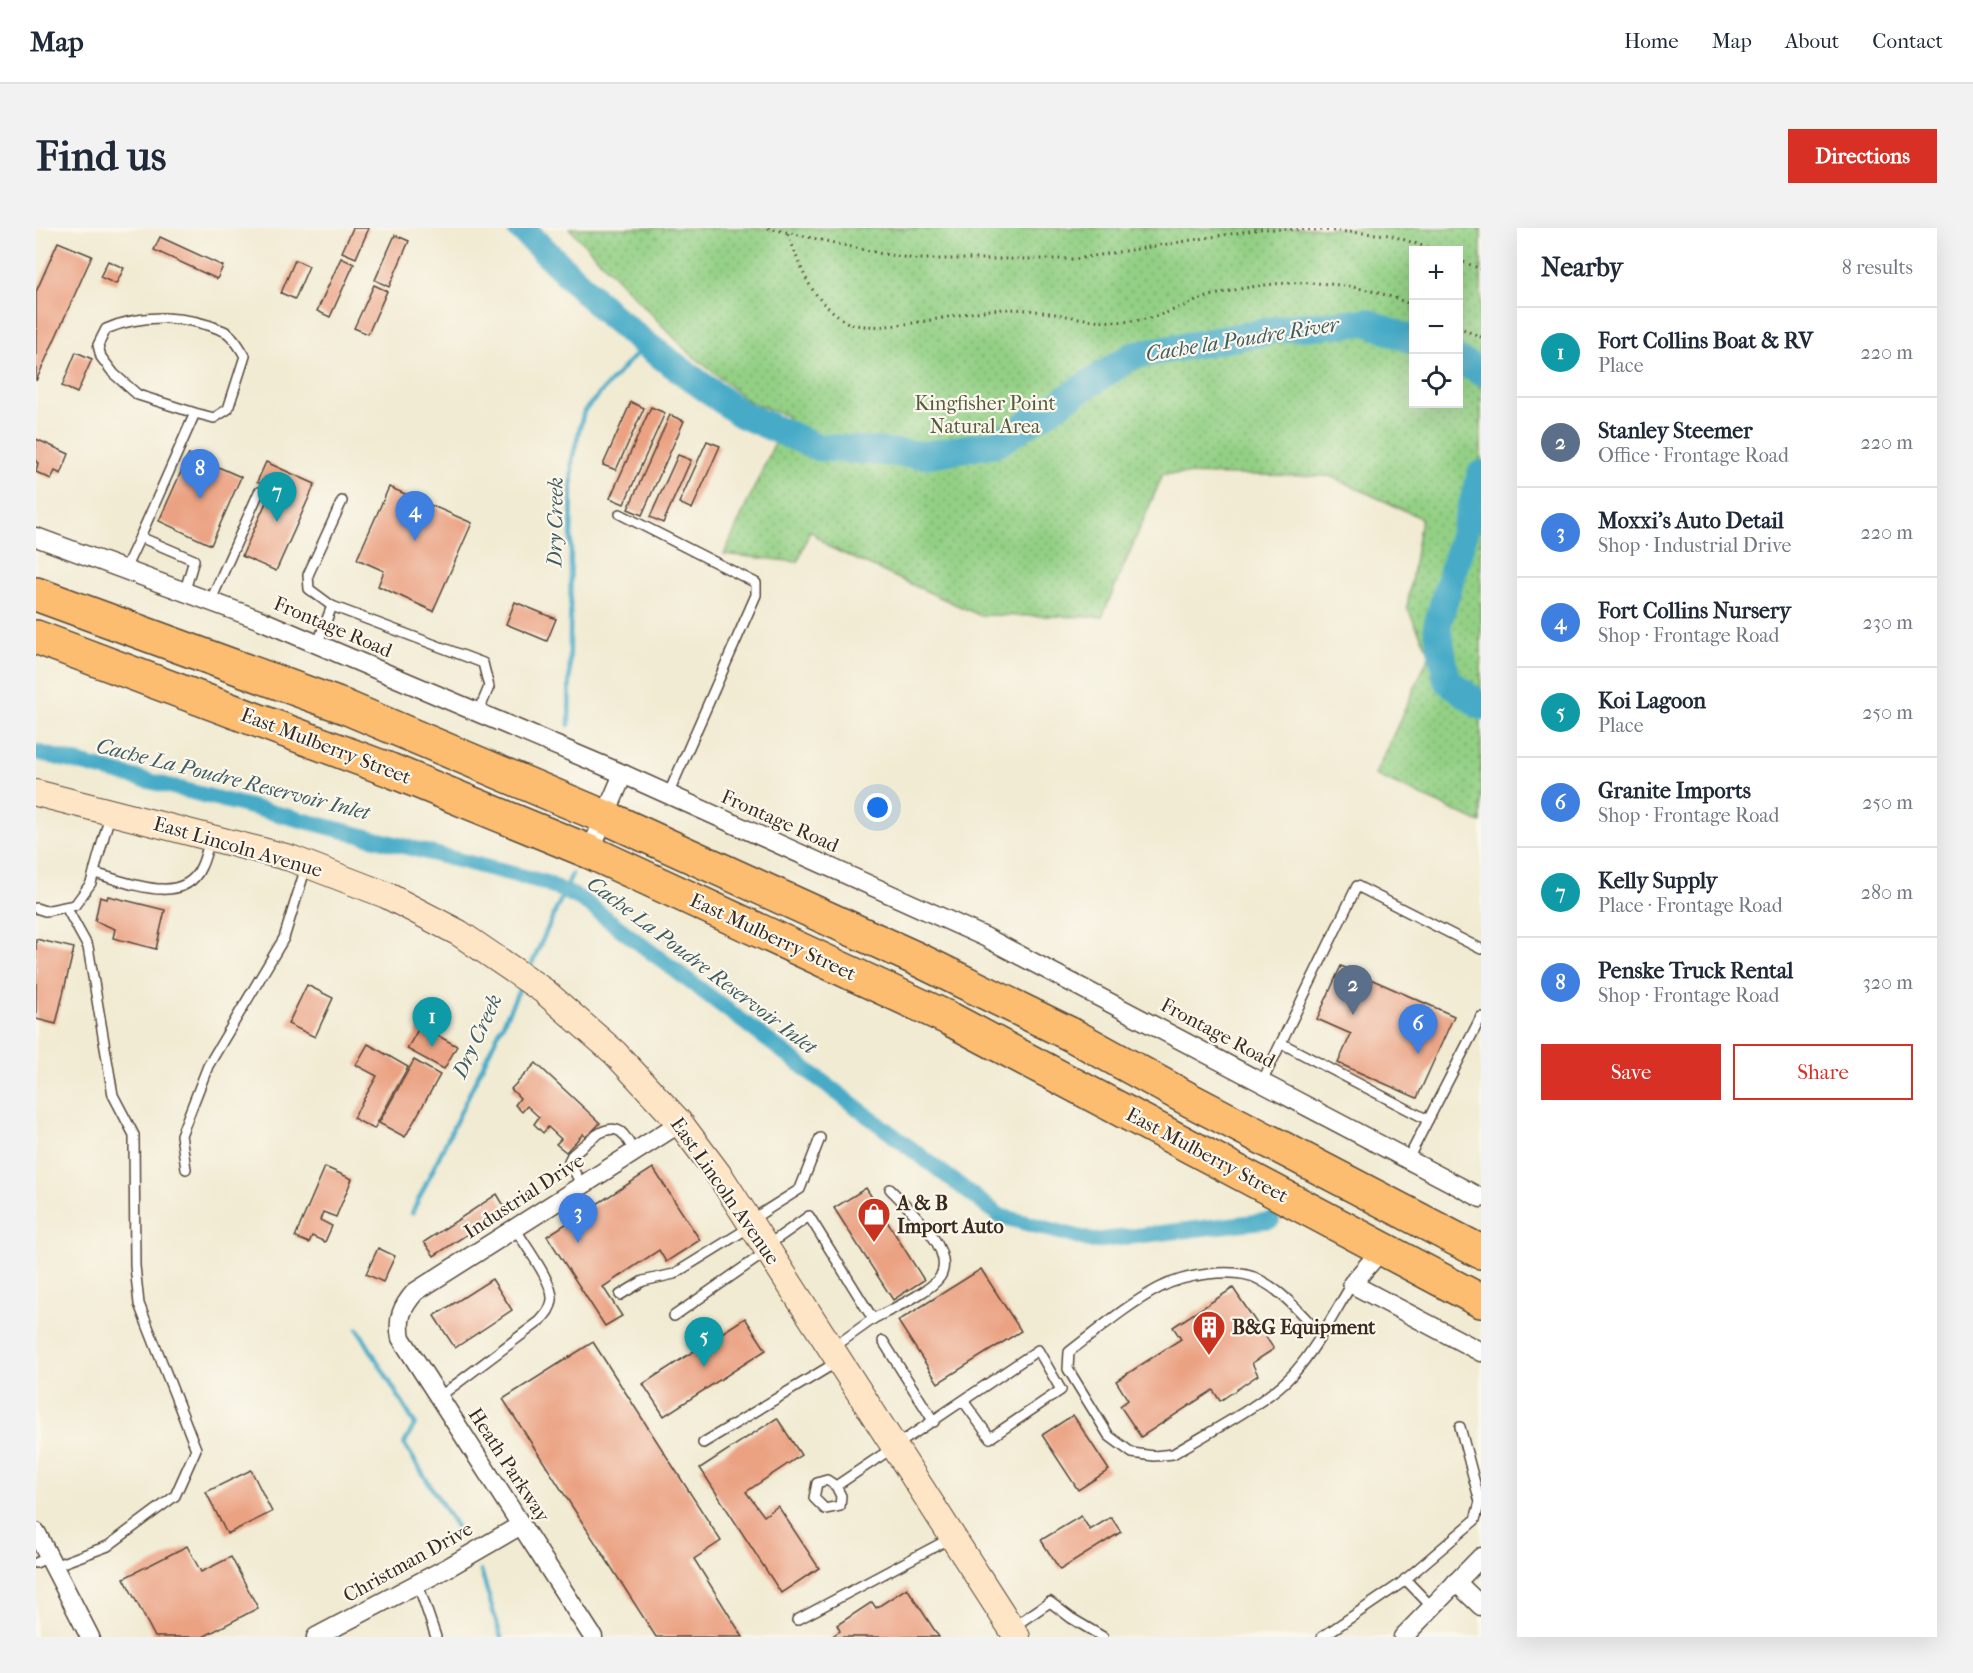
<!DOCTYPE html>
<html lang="en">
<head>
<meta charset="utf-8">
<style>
  body { margin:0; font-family:"IM FELL French Canon",serif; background:#f2f2f3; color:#1f2937 }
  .controls { position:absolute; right:18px; top:18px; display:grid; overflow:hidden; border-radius:0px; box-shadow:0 6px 24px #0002 }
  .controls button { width:54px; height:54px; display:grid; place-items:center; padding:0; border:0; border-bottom:2px solid #e0e1e3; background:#fff; color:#1f2937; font:30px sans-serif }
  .you { position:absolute; left:842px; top:580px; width:21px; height:21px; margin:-15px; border:4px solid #fff; border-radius:50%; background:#1a73e8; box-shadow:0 0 0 9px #1a73e833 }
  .badge { display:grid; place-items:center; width:39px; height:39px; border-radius:50%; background:#d93025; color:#fff; font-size:20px; font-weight:700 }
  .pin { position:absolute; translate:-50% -50px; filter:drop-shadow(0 2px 3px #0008) }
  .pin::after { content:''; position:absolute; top:32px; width:21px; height:18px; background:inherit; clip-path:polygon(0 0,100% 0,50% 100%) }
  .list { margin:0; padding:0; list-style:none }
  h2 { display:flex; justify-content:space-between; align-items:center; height:78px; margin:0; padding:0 24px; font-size:26px }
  h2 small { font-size:20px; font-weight:400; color:#747a83 }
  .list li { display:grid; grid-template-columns:39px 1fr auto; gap:18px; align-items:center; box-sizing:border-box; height:90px; padding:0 24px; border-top:2px solid #e0e1e3 }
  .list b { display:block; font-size:22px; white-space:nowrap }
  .list p { margin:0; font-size:20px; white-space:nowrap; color:#747a83 }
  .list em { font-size:20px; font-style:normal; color:#747a83 }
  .actions { display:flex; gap:12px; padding:18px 24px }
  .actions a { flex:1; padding:14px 0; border:2px solid #d93025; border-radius:0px; text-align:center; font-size:21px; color:#d93025 }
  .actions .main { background:#d93025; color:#fff }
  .icon { flex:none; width:33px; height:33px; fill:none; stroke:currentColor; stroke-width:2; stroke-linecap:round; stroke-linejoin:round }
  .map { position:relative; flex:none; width:1445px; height:1409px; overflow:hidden; border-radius:0px }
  header { display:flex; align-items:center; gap:36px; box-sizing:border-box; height:84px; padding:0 30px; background:#fff; border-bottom:2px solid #e0e1e3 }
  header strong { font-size:28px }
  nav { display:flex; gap:33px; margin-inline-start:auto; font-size:21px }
  .intro { display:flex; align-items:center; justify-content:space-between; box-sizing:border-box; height:144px; padding:0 36px }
  h1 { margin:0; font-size:42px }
  .button { padding:15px 27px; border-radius:0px; background:#d93025; color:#fff; font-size:21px; font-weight:700 }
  main { display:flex; gap:36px; padding:0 36px }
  aside { flex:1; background:#fff; border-radius:0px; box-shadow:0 6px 24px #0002 }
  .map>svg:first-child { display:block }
  .green { fill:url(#green-dots); stroke:#677d52; stroke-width:1.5; fill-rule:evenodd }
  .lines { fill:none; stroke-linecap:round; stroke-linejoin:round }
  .stream { stroke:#47abc7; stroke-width:4.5 }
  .canal { stroke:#47abc7; stroke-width:16 }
  .river { stroke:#47abc7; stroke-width:28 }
  .building { fill:#eba283 }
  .lane-casing { stroke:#564739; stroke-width:12 }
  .street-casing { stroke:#564739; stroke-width:21 }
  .secondary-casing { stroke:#564739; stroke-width:28 }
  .highway-casing { stroke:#564739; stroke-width:36 }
  .path { stroke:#564739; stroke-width:3; stroke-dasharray:1.5 4.5; stroke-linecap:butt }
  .lane { stroke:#fff; stroke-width:9 }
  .street { stroke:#fff; stroke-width:18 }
  .secondary { stroke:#fee5c5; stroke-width:26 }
  .highway { stroke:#fcbd6f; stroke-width:33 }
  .labels { text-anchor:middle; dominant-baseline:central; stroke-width:4.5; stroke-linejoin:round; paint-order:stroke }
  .park-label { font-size:20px; fill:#555c3d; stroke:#fbf7ec }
  .street-label { font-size:20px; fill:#3b2a1e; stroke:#fbf7ec }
  .poi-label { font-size:20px; font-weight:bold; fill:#3b2a1e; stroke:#fbf7ec; text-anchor:start }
  .water-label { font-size:21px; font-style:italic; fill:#405e62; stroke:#fbf7ec }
</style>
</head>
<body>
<header>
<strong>Map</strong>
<nav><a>Home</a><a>Map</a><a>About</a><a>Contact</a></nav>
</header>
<div class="intro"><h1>Find us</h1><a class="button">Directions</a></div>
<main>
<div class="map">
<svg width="1445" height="1409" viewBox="0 0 1445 1409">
  <defs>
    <pattern id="green-dots" width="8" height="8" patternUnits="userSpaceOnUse" patternTransform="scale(1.5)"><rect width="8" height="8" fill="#93d085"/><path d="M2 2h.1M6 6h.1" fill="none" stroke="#79a96c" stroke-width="1.8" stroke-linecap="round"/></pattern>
  </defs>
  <rect width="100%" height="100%" fill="#fbf7ec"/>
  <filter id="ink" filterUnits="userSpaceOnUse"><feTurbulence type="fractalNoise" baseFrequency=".0167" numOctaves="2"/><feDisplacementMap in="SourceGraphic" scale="12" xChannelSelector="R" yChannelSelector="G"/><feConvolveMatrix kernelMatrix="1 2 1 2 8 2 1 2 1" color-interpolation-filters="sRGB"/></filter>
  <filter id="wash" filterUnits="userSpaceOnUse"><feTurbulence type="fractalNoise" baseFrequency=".008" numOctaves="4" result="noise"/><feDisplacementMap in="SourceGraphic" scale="24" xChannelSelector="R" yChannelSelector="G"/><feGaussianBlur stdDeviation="1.35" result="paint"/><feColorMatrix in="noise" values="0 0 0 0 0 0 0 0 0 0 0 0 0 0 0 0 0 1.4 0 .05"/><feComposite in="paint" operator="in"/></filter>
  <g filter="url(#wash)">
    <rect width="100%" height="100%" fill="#f1ebd3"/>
    <!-- green -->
    <path class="green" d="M 533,0 L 1445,0 L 1445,595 L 1339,547 L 1394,426 L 1371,380 L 1385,290 L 1294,248 L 1127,246 L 1066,389 L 943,387 L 793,319 L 774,302 L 762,334 L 688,326 L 751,188 L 712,173 L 650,122 ZM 1422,22 L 1422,176 L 1378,176 L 1378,22 Z"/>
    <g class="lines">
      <!-- stream -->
      <g class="stream">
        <path d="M 533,497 L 536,232 L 548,183 L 609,116"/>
        <path d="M 493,742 L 536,646"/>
        <path d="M 376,985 L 485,758"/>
        <path d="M 322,1101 L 379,1196 L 368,1216 L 421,1300"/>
        <path d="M 445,1343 L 465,1409"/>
      </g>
      <!-- canal -->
      <path class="canal" d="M 0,524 L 508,654 L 545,671 L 964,988 L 1057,1013 L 1236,992"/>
      <!-- river -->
      <g class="river">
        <path d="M 485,0 L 574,87 L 609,116 L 705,186 L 781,219 L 888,227 L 962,215 L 1096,128 L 1251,100 L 1331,94 L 1378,113"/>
        <path d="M 1422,132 L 1445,144"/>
        <path d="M 1445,246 L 1401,398 L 1411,452 L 1445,478"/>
      </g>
    </g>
    <g id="blocks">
      <!-- building -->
      <g class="building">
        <path d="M 317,0 L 333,0 L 320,30 L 306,24 Z"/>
        <path d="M 359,7 L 373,13 L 353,59 L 339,52 Z"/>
        <path d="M 124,9 L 187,38 L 181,51 L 118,22 Z"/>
        <path d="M 22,14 L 56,28 L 0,153 L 0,64 Z"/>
        <path d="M 305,30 L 318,36 L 294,89 L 281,83 Z"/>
        <path d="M 259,32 L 273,38 L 259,71 L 245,65 Z"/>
        <path d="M 72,33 L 88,40 L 80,56 L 64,49 Z"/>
        <path d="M 338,57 L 351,63 L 332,106 L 318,100 Z"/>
        <path d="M 40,124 L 56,131 L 41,165 L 26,158 Z"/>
        <path d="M 595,174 L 608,180 L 580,242 L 567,237 Z"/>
        <path d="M 615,179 L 629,185 L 588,276 L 574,270 Z"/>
        <path d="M 634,187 L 648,193 L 606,287 L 592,281 Z"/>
        <path d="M 0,211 L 33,226 L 25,246 L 19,243 L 15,251 L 0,244 L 2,235 L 0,234 Z"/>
        <path d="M 671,213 L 684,218 L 656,281 L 643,275 Z"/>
        <path d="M 153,226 L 205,249 L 175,317 L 123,293 Z"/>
        <path d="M 642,227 L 655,232 L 627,295 L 614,289 Z"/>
        <path d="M 230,234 L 279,256 L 240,343 L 206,328 L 236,261 L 221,254 Z"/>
        <path d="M 353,259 L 436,295 L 397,383 L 342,358 L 348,343 L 321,331 Z"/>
        <path d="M 479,374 L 520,391 L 511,413 L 470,396 Z"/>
        <path d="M 72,668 L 129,682 L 120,721 L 77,710 L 79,701 L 59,693 L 64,669 L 71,671 Z"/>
        <path d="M 0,711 L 38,720 L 20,796 L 0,791 Z"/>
        <path d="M 1305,738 L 1418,788 L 1381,870 L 1302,835 L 1315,806 L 1281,791 Z"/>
        <path d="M 271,757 L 297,770 L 279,809 L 252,796 Z"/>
        <path d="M 384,798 L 421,818 L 408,841 L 371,821 Z"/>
        <path d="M 332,816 L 372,839 L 338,901 L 317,890 L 341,848 L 320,837 Z"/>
        <path d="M 378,832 L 404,847 L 369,909 L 343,895 Z"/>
        <path d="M 500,835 L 564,895 L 550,910 L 547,906 L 530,924 L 520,916 L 525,911 L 512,899 L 507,905 L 498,896 L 503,889 L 491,878 L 486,884 L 479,877 L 484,870 L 475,861 Z"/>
        <path d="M 289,939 L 316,951 L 300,989 L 287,984 L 284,992 L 296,998 L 289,1014 L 276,1008 L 273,1015 L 259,1009 Z"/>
        <path d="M 617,940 L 664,1012 L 630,1034 L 623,1022 L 567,1059 L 586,1088 L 569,1098 L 511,1008 Z"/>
        <path d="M 830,960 L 888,1052 L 857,1072 L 798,980 Z"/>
        <path d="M 461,966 L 470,981 L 398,1028 L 388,1014 Z"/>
        <path d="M 342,1020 L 359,1028 L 347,1054 L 330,1046 Z"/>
        <path d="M 945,1041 L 985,1103 L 902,1155 L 862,1093 Z"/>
        <path d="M 456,1051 L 476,1082 L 419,1120 L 398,1088 Z"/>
        <path d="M 1197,1060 L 1238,1121 L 1216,1135 L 1222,1147 L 1184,1173 L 1177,1162 L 1105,1209 L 1084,1178 L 1092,1172 L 1080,1153 L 1145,1111 L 1137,1099 Z"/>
        <path d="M 709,1090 L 730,1122 L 628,1188 L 607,1156 Z"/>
        <path d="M 557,1114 L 685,1313 L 658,1331 L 707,1409 L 620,1409 L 467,1171 Z"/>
        <path d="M 1037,1187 L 1073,1242 L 1042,1262 L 1006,1207 Z"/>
        <path d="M 741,1190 L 765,1227 L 710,1264 L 728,1288 L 742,1278 L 783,1340 L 745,1365 L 664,1240 Z"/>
        <path d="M 215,1242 L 236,1284 L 191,1306 L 170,1264 Z"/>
        <path d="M 1045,1288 L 1054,1302 L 1075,1289 L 1085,1304 L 1024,1342 L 1005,1312 Z"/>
        <path d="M 151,1318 L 165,1344 L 195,1329 L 222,1380 L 167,1409 L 119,1409 L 88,1350 Z"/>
        <path d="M 871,1360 L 903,1409 L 795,1409 L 804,1403 L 801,1397 L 836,1374 L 840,1380 Z"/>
      </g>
    </g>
  </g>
  <g filter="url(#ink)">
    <use href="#blocks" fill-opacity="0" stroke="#564739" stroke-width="1.5"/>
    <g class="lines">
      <defs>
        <g id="lane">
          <path d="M 306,273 L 272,347 L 273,361 L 296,378 L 447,435 L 453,459 L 442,485"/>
          <path d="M 584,286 L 720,355 L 720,367 L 632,567"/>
          <path d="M 104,309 L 159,185 L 178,190 L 192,181 L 209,128 C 204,120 197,107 188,103 C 152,87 106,85 70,101 L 62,117 L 65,129 L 78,146 L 102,167 L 159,185"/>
          <path d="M 89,341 L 104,309 L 158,332 L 149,362"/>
          <path d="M 175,372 L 223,264"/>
          <path d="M 281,417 L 296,378"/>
          <path d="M 58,645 C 89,653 147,680 165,639 C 169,631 171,621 174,612"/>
          <path d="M 0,680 L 9,683 L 39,677 L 55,655 L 74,587"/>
          <path d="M 1245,815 L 1392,892"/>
          <path d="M 1226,854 L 1321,658 L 1445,721"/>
          <path d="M 1372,931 L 1445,789"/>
          <path d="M 150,941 L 145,907 L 172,838 L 248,710 L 270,639"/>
          <path d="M 546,958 L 533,933 L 536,927 C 548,918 569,893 585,904 C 590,908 595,918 598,924"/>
          <path d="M 715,992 L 764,961 L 784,910"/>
          <path d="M 732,1017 L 773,988 L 837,1091 L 798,1119"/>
          <path d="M 584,1067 L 607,1053 L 638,1046 L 714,999"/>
          <path d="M 638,1088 L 730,1024"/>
          <path d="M 837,1091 C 854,1082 894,1064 904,1049 C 921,1022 871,979 854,961"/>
          <path d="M 1285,1107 C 1266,1087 1249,1065 1224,1052 C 1199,1038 1147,1047 1123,1060 C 1091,1077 1062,1102 1033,1124 L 1032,1141 L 1073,1208 L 1096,1225 L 1118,1228 L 1137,1226 C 1173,1204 1230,1176 1258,1145 C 1281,1119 1298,1085 1316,1056"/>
          <path d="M 847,1113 L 898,1194"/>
          <path d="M 403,1169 L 504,1093 C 510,1086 515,1081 516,1072 C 518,1055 488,1016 479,1000"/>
          <path d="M 667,1215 L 801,1134"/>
          <path d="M 800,1258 L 805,1268 L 804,1278 L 789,1281 L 778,1270 L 781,1255 L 791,1252 L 800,1258 L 1002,1122 L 1025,1162 L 954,1210 L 928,1174"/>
          <path d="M 0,1335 L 13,1329"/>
          <path d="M 18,1338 L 72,1318 L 139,1268 L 160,1221 L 103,1076 L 99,1038 L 98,907 L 77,867 L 52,719 L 30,679"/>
          <path d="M 1369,1351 L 1396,1379"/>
          <path d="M 382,1356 L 400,1409"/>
          <path d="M 761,1392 L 915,1310"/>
          <path d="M 977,1399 L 1014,1374 L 1035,1390 L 1067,1409"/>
          <path d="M 1286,1409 L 1364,1356 L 1439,1292 L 1444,1274 L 1424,1199"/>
        </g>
        <g id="street">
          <path d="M 0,309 L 222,391 L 587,546 L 949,709 L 1445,970"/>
          <path d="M 554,624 L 587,546"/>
          <path d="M 1347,1020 L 1316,1056 L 1445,1124"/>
          <path d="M 0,1304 L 54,1409"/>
          <path d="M 1420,1354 L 1445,1378"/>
          <path d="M 280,1409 L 411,1340 L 485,1297"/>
          <path d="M 557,1409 L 365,1110 C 361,1090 366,1079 379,1064 L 644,895"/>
          <path d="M 1367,1409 L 1445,1329"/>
        </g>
        <path id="secondary" d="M 0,565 L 254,630 L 350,667 L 423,705 L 508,763 L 579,825 L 644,895 L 686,951 L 981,1409"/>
        <g id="highway">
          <path d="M 0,366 L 309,479 L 569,589 L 881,731 L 1038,808 L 1154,872 L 1445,1024"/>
          <path d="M 0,409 L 354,542 L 554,624 L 914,791 L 1445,1073"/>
        </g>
      </defs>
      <!-- lane casing -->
      <use href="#lane" class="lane-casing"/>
      <!-- street casing -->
      <use href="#street" class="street-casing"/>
      <!-- secondary casing -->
      <use href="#secondary" class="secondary-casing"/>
      <!-- highway casing -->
      <use href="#highway" class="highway-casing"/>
      <!-- path -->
      <g class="path">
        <path d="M 732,0 L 847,26 L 880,31 L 1039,31 L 1225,1 L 1285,2 L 1354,7 L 1399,22"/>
        <path d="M 752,6 C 764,37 772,66 800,86 C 804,89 810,95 815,96 C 851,105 917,86 955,82 C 1006,76 1053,100 1104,92 C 1130,88 1156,72 1182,66 C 1245,49 1318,50 1378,78"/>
        <path d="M 1422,32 L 1445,41"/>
        <path d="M 1422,99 L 1445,109"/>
      </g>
      <!-- lane -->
      <use href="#lane" class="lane"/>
      <!-- street -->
      <use href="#street" class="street"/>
      <!-- secondary -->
      <use href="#secondary" class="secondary"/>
      <!-- highway -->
      <use href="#highway" class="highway"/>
    </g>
  </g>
  <!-- icons -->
  <defs>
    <symbol id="shop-pin" viewBox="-11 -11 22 30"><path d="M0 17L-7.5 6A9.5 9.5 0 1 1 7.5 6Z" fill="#c8321e" stroke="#fbf7ec"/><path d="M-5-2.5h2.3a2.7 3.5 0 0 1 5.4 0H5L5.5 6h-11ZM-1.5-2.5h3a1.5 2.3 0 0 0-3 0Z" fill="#fff"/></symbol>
    <symbol id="building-pin" viewBox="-11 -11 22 30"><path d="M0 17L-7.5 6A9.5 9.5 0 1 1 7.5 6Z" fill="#c8321e" stroke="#fbf7ec"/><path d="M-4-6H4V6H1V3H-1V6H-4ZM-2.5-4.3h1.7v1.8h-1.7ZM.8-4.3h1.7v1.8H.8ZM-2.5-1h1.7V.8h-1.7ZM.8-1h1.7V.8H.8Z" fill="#fff"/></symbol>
  </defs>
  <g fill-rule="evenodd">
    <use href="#shop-pin" x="819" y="967" width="38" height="52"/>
    <use href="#building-pin" x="1154" y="1080" width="38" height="52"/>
  </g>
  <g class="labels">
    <!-- park labels -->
    <g class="park-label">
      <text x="949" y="175">Kingfisher Point<tspan x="949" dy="23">Natural Area</tspan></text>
    </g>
    <!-- street labels -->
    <g class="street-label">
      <text transform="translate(297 399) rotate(23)">Frontage Road</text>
      <text transform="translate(290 518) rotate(21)">East Mulberry Street</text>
      <text transform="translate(744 593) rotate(24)">Frontage Road</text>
      <text transform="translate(202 619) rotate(16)">East Lincoln Avenue</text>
      <text transform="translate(737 709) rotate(25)">East Mulberry Street</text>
      <text transform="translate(1182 805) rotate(28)">Frontage Road</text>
      <text transform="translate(1171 927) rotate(28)">East Mulberry Street</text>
      <text transform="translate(689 963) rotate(55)">East Lincoln Avenue</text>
      <text transform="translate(488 968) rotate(-33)">Industrial Drive</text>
      <text transform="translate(473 1237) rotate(57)">Heath Parkway</text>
      <text transform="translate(372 1334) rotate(-29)">Christman Drive</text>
    </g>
    <!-- poi labels -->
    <g class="poi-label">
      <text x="861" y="975">A &amp; B<tspan x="861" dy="23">Import Auto</tspan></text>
      <text x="1196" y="1099">B&amp;G Equipment</text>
    </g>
    <!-- water labels -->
    <g class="water-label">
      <text transform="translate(1206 111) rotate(-9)">Cache la Poudre River</text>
      <text transform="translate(519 294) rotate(-89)">Dry Creek</text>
      <text transform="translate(197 551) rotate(14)">Cache La Poudre Reservoir Inlet</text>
      <text transform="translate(666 737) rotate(37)">Cache La Poudre Reservoir Inlet</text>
      <text transform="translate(441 808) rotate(-65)">Dry Creek</text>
    </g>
  </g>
</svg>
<div class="controls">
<button>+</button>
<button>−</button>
<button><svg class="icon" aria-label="locate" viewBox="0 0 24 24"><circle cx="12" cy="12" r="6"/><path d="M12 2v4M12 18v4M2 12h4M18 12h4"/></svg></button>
</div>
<div class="you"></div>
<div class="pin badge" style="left:396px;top:819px;background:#0f9aa8">1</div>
<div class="pin badge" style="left:1317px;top:787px;background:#5c6f8a">2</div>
<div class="pin badge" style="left:542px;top:1015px;background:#3f7fe0">3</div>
<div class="pin badge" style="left:379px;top:313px;background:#3f7fe0">4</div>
<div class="pin badge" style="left:668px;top:1139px;background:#0f9aa8">5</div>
<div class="pin badge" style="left:1382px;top:826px;background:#3f7fe0">6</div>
<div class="pin badge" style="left:241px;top:294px;background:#0f9aa8">7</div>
<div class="pin badge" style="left:164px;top:271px;background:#3f7fe0">8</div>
</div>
<aside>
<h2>Nearby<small>8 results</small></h2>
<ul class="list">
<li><span class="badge" style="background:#0f9aa8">1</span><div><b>Fort Collins Boat &amp; RV</b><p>Place</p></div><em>220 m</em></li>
<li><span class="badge" style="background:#5c6f8a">2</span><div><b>Stanley Steemer</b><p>Office · Frontage Road</p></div><em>220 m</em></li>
<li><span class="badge" style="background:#3f7fe0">3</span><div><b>Moxxi's Auto Detail</b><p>Shop · Industrial Drive</p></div><em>220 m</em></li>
<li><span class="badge" style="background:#3f7fe0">4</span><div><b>Fort Collins Nursery</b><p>Shop · Frontage Road</p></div><em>230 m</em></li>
<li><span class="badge" style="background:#0f9aa8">5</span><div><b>Koi Lagoon</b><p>Place</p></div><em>250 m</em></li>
<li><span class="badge" style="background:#3f7fe0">6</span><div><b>Granite Imports</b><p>Shop · Frontage Road</p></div><em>250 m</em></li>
<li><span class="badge" style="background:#0f9aa8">7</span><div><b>Kelly Supply</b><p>Place · Frontage Road</p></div><em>280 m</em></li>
<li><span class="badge" style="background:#3f7fe0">8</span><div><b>Penske Truck Rental</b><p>Shop · Frontage Road</p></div><em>320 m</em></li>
</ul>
<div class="actions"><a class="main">Save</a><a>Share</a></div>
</aside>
</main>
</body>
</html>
